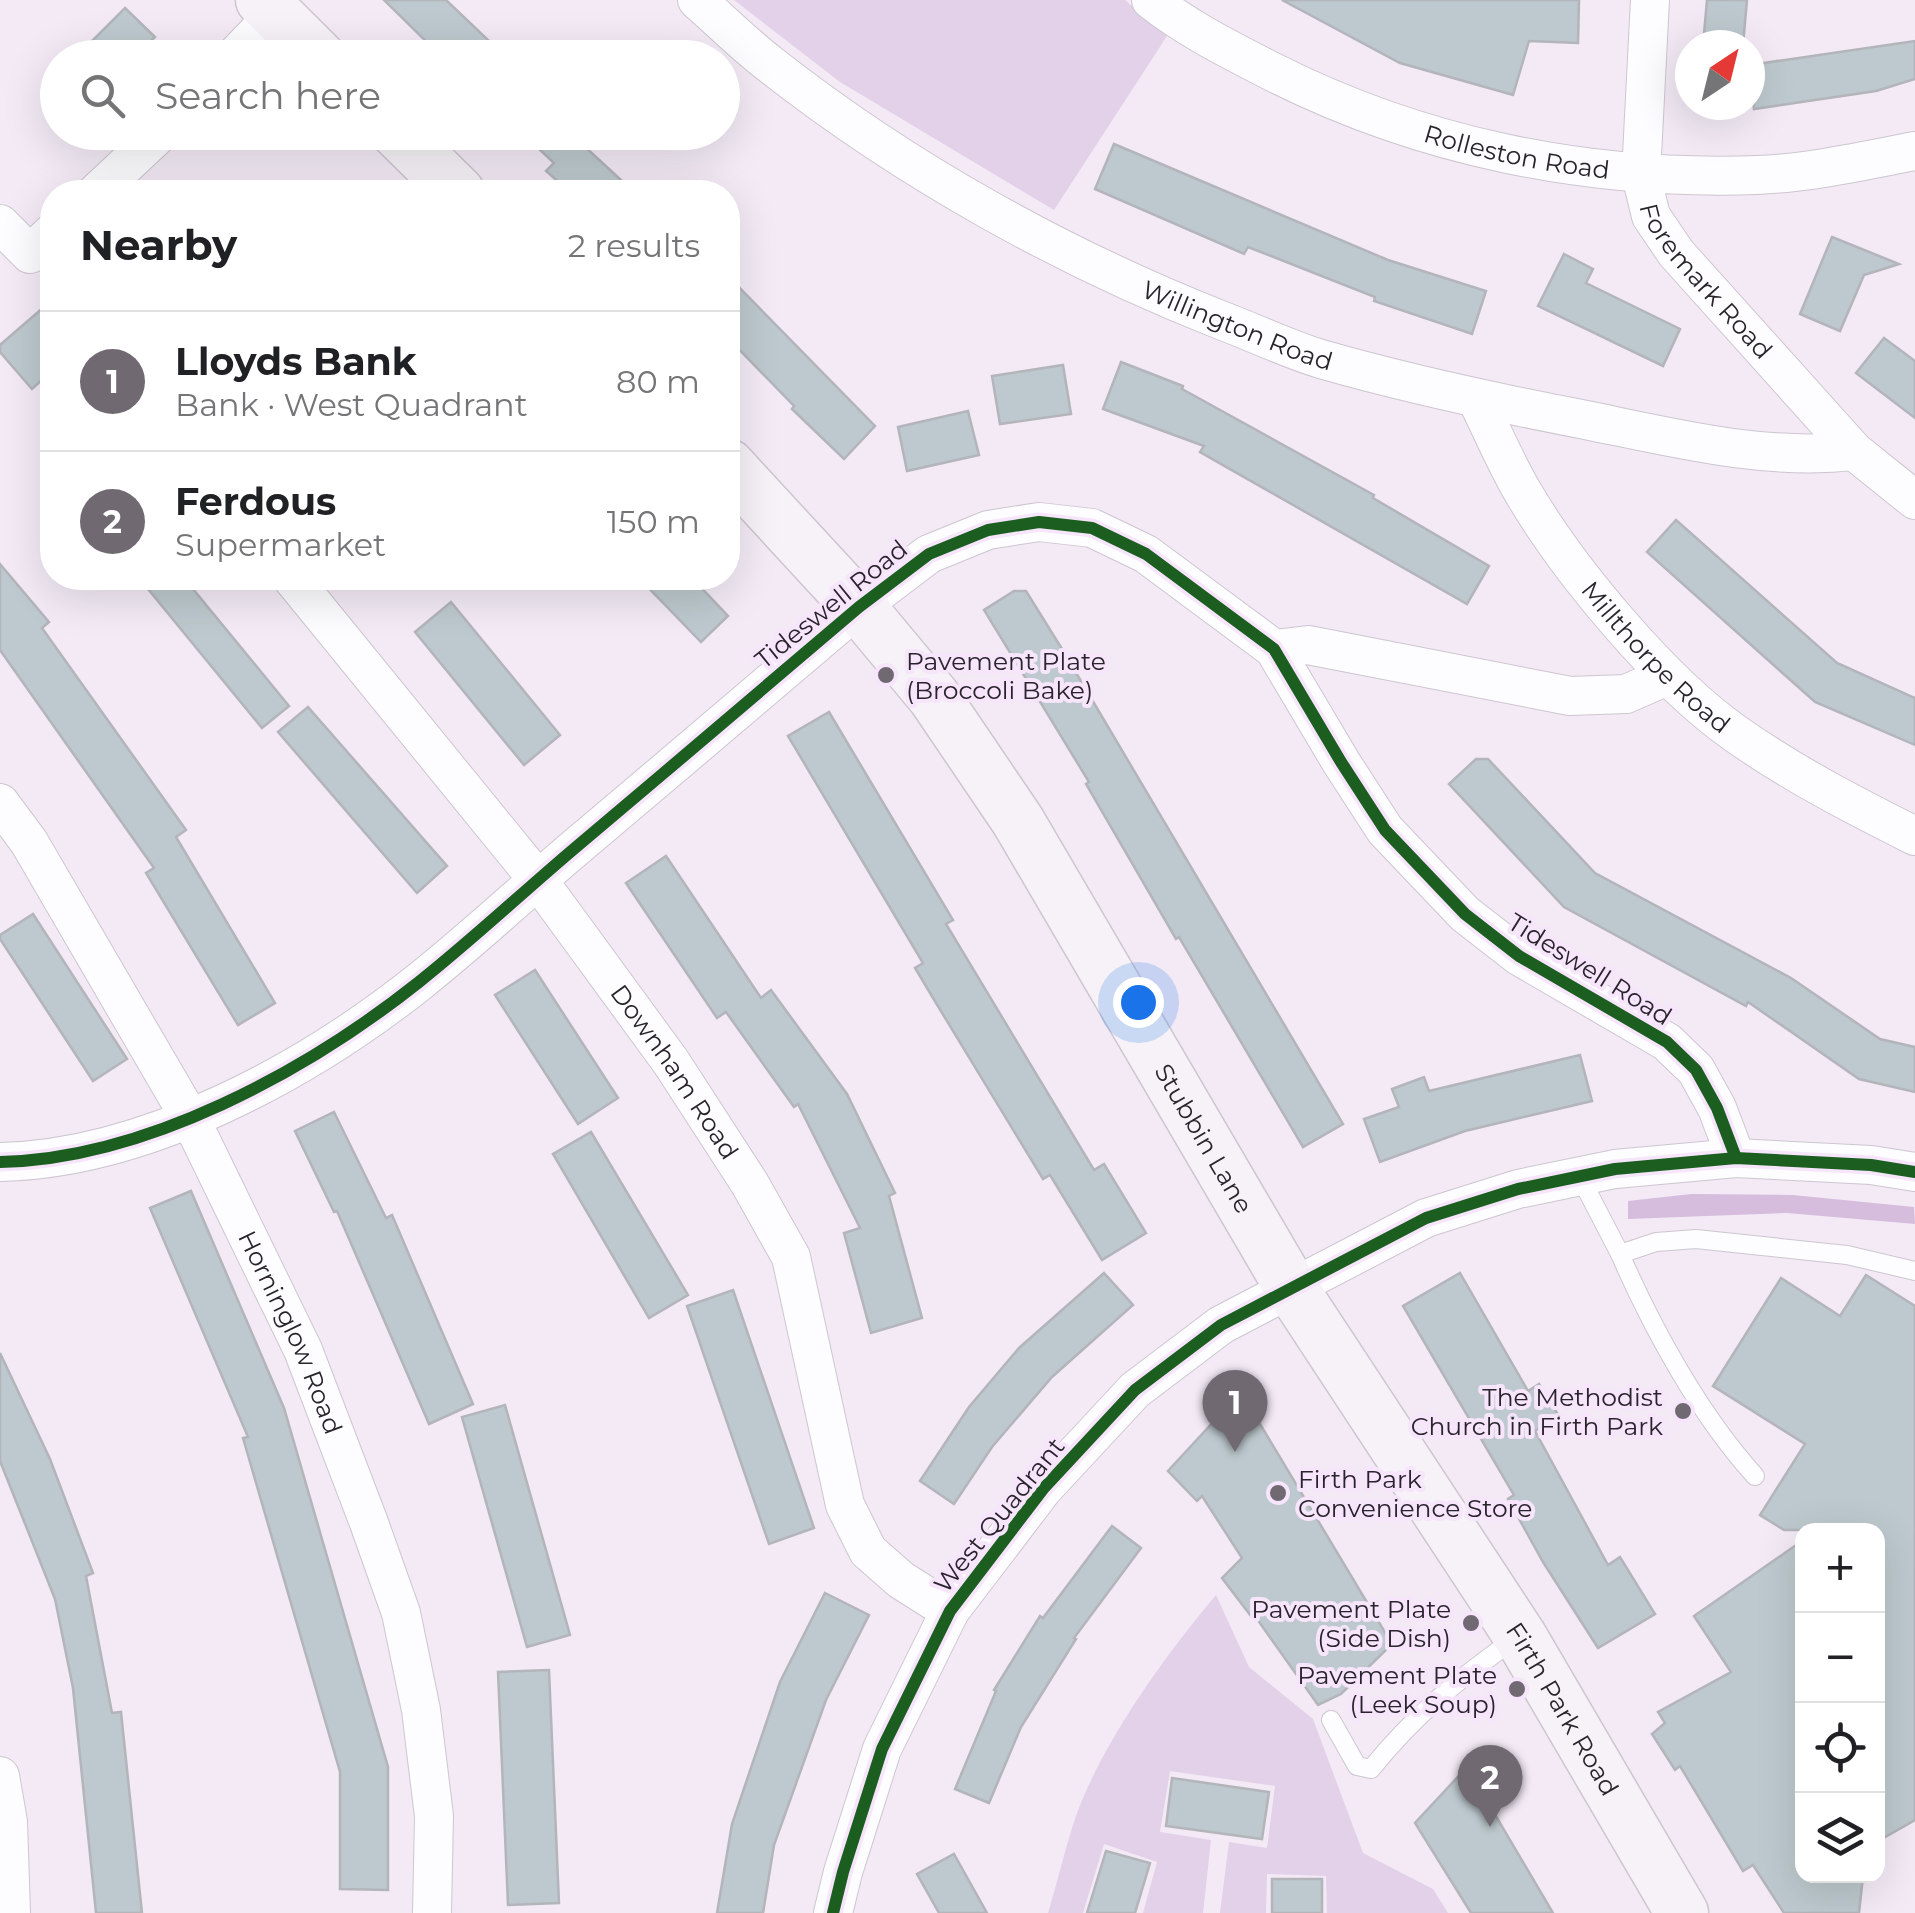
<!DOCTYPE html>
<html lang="en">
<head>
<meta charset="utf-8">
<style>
  body { margin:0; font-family:Montserrat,sans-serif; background:#f6f6f6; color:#202124 }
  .controls { position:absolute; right:30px; bottom:30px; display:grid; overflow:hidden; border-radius:20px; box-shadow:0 10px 40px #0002 }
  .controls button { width:90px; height:90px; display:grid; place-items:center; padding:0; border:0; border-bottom:2px solid #e0e0e0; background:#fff; color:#202124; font:50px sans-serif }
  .compass { position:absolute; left:1675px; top:30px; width:90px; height:90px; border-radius:50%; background:#fff; box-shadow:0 10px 40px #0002; rotate:35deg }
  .you { position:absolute; left:1138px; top:1002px; width:35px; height:35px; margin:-25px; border:8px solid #fff; border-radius:50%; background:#1a73e8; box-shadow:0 0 0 15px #1a73e833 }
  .badge { display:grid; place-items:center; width:65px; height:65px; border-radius:50%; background:#706972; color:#fff; font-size:32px; font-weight:700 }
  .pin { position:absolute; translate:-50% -82px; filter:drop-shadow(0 2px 5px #0008) }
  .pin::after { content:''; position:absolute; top:52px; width:35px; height:30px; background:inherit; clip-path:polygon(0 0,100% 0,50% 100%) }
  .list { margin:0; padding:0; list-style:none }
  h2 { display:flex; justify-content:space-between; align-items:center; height:130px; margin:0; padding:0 40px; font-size:42px }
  h2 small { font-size:32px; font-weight:400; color:#757577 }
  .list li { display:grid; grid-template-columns:65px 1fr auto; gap:30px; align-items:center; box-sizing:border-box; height:140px; padding:0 40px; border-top:2px solid #e0e0e0 }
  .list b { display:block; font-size:38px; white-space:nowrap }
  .list p { margin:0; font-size:32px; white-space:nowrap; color:#757577 }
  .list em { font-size:32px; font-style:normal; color:#757577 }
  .icon { flex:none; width:55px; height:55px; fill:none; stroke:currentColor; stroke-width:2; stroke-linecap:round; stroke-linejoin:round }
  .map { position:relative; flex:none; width:1915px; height:1913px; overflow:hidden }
  .search { position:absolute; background:#fff; box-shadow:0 10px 40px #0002; left:40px; top:40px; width:700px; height:110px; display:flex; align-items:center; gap:25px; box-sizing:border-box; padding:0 35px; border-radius:55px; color:#757577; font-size:38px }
  .panel { position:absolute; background:#fff; box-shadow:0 10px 40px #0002; left:40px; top:180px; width:700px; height:410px; border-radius:40px }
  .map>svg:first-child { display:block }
  .green { fill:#e2d1e8 }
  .forest { fill:#d6bdde }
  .building { fill:#bdc9ce; stroke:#b3b5ba; stroke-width:2.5 }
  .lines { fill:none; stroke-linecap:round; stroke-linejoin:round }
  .lane-casing { stroke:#cdc6d0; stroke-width:20 }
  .street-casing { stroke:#cdc6d0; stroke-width:40 }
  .secondary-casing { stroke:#cdc6d0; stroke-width:55 }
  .lane { stroke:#fdfcfe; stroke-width:18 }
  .street { stroke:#fdfcfe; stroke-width:38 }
  .secondary { stroke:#f6f2f7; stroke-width:52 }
  .cycleway-casing { stroke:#f6e5fb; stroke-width:19 }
  .cycleway { stroke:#1b5e20; stroke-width:12 }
  .poi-dot { fill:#706972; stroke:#f6e5fb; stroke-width:4 }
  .labels { text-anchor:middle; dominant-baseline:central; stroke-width:8; stroke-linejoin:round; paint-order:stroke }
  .street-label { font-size:25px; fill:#29232b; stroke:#f6e5fb }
  .poi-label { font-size:25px; fill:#29232b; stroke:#f6e5fb; text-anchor:end }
</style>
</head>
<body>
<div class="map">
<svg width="1915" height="1913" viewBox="0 0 1915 1913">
  <rect width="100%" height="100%" fill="#f3eaf6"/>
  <!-- green -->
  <g class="green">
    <path d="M 734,0 L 1125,0 L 1167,36 L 1054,210 L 840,82 Z"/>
    <path d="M 1216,1595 L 1249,1667 L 1313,1719 L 1363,1853 L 1433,1889 L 1448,1913 L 1327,1913 L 1326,1876 L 1267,1874 L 1266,1913 L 1220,1913 L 1229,1842 L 1267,1848 L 1275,1786 L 1170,1771 L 1160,1832 L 1211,1840 L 1203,1913 L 1143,1913 L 1157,1862 L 1104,1844 L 1083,1913 L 1048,1913 C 1058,1881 1065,1848 1076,1816 C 1102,1743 1166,1654 1216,1595 Z"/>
  </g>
  <!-- forest -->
  <path class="forest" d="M 1691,1194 L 1793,1195 L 1914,1207 L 1915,1224 L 1787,1213 L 1628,1219 L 1628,1201 Z"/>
  <!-- building -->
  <g class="building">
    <path d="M 384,0 L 446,0 L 507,58 L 443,58 Z"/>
    <path d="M 1282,0 L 1579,0 L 1578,43 L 1529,41 L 1513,95 L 1400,63 Z"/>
    <path d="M 1707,0 L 1747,0 L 1743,45 L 1703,45 Z"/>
    <path d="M 125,8 L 155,37 L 134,58 L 75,58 Z"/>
    <path d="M 1915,41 L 1915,79 L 1876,91 L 1754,109 L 1750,65 Z"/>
    <path d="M 521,132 L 569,132 L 634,192 L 570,192 L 546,171 L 554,163 Z"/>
    <path d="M 1114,144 L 1388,260 L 1486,291 L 1472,334 L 1374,301 L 1375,297 L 1248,247 L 1244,254 L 1095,189 Z"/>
    <path d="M 1832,237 L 1899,264 L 1864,275 L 1840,331 L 1800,314 Z"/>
    <path d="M 1564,254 L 1593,269 L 1586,283 L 1680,329 L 1663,366 L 1538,306 Z"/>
    <path d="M 728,276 L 875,426 L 844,459 L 792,409 L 794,406 L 728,338 Z"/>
    <path d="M 52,300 L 52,371 L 32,389 L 0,352 L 0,345 Z"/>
    <path d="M 1884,338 L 1915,361 L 1915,418 L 1856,373 Z"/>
    <path d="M 1121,362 L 1183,386 L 1182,389 L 1374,495 L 1373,498 L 1489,566 L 1467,604 L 1200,452 L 1204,446 L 1103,409 Z"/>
    <path d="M 1063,365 L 1071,414 L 1000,424 L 992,376 Z"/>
    <path d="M 968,411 L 979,455 L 907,471 L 898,427 Z"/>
    <path d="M 1676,520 L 1837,663 L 1915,698 L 1915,745 L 1815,702 L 1647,552 Z"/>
    <path d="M 0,564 L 49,622 L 42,628 L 186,830 L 176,837 L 275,1003 L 238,1025 L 146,873 L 154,868 L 0,650 Z"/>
    <path d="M 139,578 L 184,578 L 289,706 L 262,728 Z"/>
    <path d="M 639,578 L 692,578 L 728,616 L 701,642 Z"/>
    <path d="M 1014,591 L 1026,591 L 1062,649 L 1343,1124 L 1303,1147 L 1179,937 L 1176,939 L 1086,784 L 1089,782 L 984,610 Z"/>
    <path d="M 451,602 L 560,735 L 524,765 L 415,632 Z"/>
    <path d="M 308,707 L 447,866 L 417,893 L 278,732 Z"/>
    <path d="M 829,712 L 953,920 L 946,924 L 1094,1170 L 1104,1164 L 1146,1233 L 1102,1260 L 1050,1175 L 1043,1179 L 936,1003 L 915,968 L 923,963 L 788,736 Z"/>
    <path d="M 1476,759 L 1488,759 L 1595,873 L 1791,978 L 1880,1039 L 1915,1047 L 1915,1092 L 1859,1079 L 1748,1002 L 1746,1006 L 1564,907 L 1449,784 Z"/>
    <path d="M 666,856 L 761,998 L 771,990 L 847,1094 L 895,1193 L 889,1196 L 922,1318 L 871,1333 L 844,1233 L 860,1228 L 798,1104 L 794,1107 L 726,1012 L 717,1018 L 626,883 Z"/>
    <path d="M 33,914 L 127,1059 L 93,1081 L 0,939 L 0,935 Z"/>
    <path d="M 535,970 L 618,1098 L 578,1124 L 495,995 Z"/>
    <path d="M 1580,1055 L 1592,1101 L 1465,1131 L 1380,1162 L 1364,1119 L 1399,1107 L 1392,1089 L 1424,1077 L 1429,1091 Z"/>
    <path d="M 334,1112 L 386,1218 L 392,1215 L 473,1404 L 429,1424 L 337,1211 L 334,1212 L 295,1131 Z"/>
    <path d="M 591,1132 L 688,1295 L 649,1318 L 553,1154 Z"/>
    <path d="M 191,1191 L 284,1408 L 388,1767 L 388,1890 L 340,1889 L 340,1772 L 243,1438 L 248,1437 L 150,1208 Z"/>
    <path d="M 1104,1273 L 1133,1305 L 1052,1377 L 992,1447 L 954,1504 L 920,1481 L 969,1407 L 1019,1348 Z"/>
    <path d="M 1460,1273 L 1528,1391 L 1539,1384 L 1559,1416 L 1535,1431 L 1608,1565 L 1620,1557 L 1655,1614 L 1598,1648 L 1543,1562 L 1508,1499 L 1514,1495 L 1403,1306 Z"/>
    <path d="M 1866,1275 L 1915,1306 L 1915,1820 L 1878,1841 L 1878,1530 L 1784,1530 L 1760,1515 L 1805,1444 L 1713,1386 L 1781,1278 L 1840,1316 Z"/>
    <path d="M 733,1290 L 814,1528 L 769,1544 L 687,1306 Z"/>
    <path d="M 0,1353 L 50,1459 L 93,1573 L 86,1576 L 112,1713 L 121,1712 L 142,1913 L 96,1913 L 73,1688 L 55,1599 L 0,1461 Z"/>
    <path d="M 1245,1399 L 1392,1644 L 1341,1694 L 1318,1705 L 1257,1619 L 1254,1620 L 1222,1578 L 1242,1558 L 1202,1496 L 1197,1501 L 1168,1471 L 1228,1406 Z"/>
    <path d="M 505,1405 L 570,1635 L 527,1647 L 462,1417 Z"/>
    <path d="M 1112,1526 L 1141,1548 L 1074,1638 L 1076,1639 L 1021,1727 L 989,1803 L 955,1789 L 996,1691 L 994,1690 L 1040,1616 L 1043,1618 Z"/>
    <path d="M 1802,1541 L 1802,1876 L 1863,1876 L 1859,1913 L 1784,1913 L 1753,1865 L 1743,1871 L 1680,1766 L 1675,1770 L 1652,1734 L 1665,1723 L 1658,1712 L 1731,1672 L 1694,1616 Z"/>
    <path d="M 825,1593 L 869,1615 L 826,1700 L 774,1845 L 763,1913 L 717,1913 L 732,1824 L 780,1682 Z"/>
    <path d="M 549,1670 L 559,1903 L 508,1905 L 498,1672 Z"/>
    <path d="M 1467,1767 L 1553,1913 L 1471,1913 L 1415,1823 Z"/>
    <path d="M 1172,1778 L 1269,1792 L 1262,1839 L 1166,1826 Z"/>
    <path d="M 1106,1851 L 1150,1863 L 1135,1913 L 1087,1913 Z"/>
    <path d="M 954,1854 L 987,1913 L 939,1913 L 917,1874 Z"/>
    <rect x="1272" y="1879" width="50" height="34"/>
  </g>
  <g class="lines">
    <defs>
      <g id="lane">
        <path d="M 1580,1177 L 1620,1254"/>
        <path d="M 1755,1476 C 1700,1415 1653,1330 1620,1254 L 1656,1242 L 1696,1239 L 1847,1255 L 1915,1271"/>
        <path d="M 1331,1720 L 1357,1766 L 1371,1769 C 1413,1717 1460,1677 1515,1639"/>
      </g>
      <g id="street">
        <path id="s1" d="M 697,0 C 722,22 745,45 771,65 C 906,171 1063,258 1223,321 C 1255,333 1288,349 1321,359 C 1408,384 1497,403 1586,420 C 1674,438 1765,461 1854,451"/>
        <path id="s2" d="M 1151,0 C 1186,28 1230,50 1269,70 C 1420,147 1588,181 1757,175 C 1810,173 1863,161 1915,151"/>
        <path id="s3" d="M 1650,0 L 1641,175 L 1651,216 L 1676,253 L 1854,451 L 1915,500"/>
        <path d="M 233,58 L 275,14"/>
        <path d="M 97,192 L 161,132"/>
        <path d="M 0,224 L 30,254 L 52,233"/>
        <path id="s4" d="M 1476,398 C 1492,430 1506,464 1524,494 C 1570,572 1662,682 1736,734 C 1793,774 1853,805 1915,836"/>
        <path id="s5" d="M 292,578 L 538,880 L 671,1062 L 750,1184 L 791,1257 L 845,1505 L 868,1551 L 901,1580 L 950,1611"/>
        <path d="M 1274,649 L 1308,645 L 1570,696 L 1626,694 L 1667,676"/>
        <path id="s6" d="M 0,803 L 29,842 L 191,1120 L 303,1350 L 369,1523 L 401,1613 L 421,1710 L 434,1816 L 432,1913"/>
        <path d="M 0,1162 C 146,1159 307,1071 419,982 C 473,939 523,892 575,848 C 670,768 765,687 859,607 L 929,554 L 988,530 L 1039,522 L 1092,528 L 1146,554 L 1274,649 L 1341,762 L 1385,830 L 1465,914 L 1519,956 L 1667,1042 L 1696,1070 L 1717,1108 L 1736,1158"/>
        <path d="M 0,1776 L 8,1822 L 11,1913"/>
        <path d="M 833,1913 L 843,1872 L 882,1749 L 950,1611 L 1043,1489 L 1135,1390 L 1221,1325 L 1426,1218 L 1518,1189 L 1615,1169 L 1736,1158 L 1871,1165 L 1915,1172"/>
      </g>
      <g id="secondary">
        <path d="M 262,0 L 320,58"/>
        <path d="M 397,132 L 458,192"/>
        <path id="s7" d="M 728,465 L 859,607 L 934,697 L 1018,821 L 1292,1289 L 1520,1636 L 1682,1913"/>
      </g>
    </defs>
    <!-- lane casing -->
    <use href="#lane" class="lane-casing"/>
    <!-- street casing -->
    <use href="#street" class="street-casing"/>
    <!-- secondary casing -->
    <use href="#secondary" class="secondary-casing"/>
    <!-- lane -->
    <use href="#lane" class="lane"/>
    <!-- street -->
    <use href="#street" class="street"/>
    <!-- secondary -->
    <use href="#secondary" class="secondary"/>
    <defs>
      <g id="cycleway">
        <path d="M 0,1162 C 146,1159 307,1071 419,982 C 473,939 523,892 575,848 C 670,768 765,687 859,607 L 929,554 L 988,530 L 1039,522 L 1092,528 L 1146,554 L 1274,649 L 1341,762 L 1385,830 L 1465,914 L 1519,956 L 1667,1042 L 1696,1070 L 1717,1108 L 1736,1158"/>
        <path d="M 833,1913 L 843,1872 L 882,1749 L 950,1611 L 1043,1489 L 1135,1390 L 1221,1325 L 1426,1218 L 1518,1189 L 1615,1169 L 1736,1158 L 1871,1165 L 1915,1172"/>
      </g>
    </defs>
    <!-- cycleway casing -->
    <use href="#cycleway" class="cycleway-casing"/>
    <!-- cycleway -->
    <use href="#cycleway" class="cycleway"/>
  </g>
  <!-- markers -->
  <g class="poi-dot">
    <circle cx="886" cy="675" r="10"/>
    <circle cx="1683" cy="1411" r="10"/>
    <circle cx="1278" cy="1493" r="10"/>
    <circle cx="1471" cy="1623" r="10"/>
    <circle cx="1517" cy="1689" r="10"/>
  </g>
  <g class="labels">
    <!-- street labels -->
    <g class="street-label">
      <text stroke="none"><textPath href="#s2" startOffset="400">Rolleston Road</textPath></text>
      <text stroke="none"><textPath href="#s3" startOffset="302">Foremark Road</textPath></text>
      <text stroke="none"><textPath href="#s1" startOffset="635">Willington Road</textPath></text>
      <text transform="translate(831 604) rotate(-39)">Tideswell Road</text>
      <text stroke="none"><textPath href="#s4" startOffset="318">Millthorpe Road</textPath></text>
      <text transform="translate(1590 969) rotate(32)">Tideswell Road</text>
      <text stroke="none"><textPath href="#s5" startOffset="625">Downham Road</textPath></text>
      <text stroke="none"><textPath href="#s7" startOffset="828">Stubbin Lane</textPath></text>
      <text stroke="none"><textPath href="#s6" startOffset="605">Horninglow Road</textPath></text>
      <text transform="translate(999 1515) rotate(-51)">West Quadrant</text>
      <text stroke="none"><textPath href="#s7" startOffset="1502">Firth Park Road</textPath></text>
    </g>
    <!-- poi labels -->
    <g class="poi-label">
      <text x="906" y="661" text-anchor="start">Pavement Plate<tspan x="906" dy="29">(Broccoli Bake)</tspan></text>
      <text x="1663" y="1397">The Methodist<tspan x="1663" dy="29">Church in Firth Park</tspan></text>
      <text x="1298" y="1479" text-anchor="start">Firth Park<tspan x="1298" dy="29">Convenience Store</tspan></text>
      <text x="1451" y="1609">Pavement Plate<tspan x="1451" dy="29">(Side Dish)</tspan></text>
      <text x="1497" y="1675">Pavement Plate<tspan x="1497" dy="29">(Leek Soup)</tspan></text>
    </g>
  </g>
</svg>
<div class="controls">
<button>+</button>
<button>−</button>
<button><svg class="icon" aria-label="locate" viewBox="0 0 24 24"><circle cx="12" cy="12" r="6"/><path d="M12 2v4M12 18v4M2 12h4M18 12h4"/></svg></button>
<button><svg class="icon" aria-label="layers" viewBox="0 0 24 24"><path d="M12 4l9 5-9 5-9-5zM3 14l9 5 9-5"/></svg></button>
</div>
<svg class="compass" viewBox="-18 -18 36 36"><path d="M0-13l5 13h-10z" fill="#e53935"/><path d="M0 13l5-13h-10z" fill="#757577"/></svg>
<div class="you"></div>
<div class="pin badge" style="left:1235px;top:1452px">1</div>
<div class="pin badge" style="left:1490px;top:1827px">2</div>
<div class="search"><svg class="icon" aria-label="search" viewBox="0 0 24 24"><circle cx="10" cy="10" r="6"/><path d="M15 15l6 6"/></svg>Search here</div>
<section class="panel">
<h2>Nearby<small>2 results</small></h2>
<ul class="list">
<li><span class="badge">1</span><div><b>Lloyds Bank</b><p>Bank · West Quadrant</p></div><em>80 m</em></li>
<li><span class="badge">2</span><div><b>Ferdous</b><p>Supermarket</p></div><em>150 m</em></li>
</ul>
</section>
</div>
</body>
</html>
